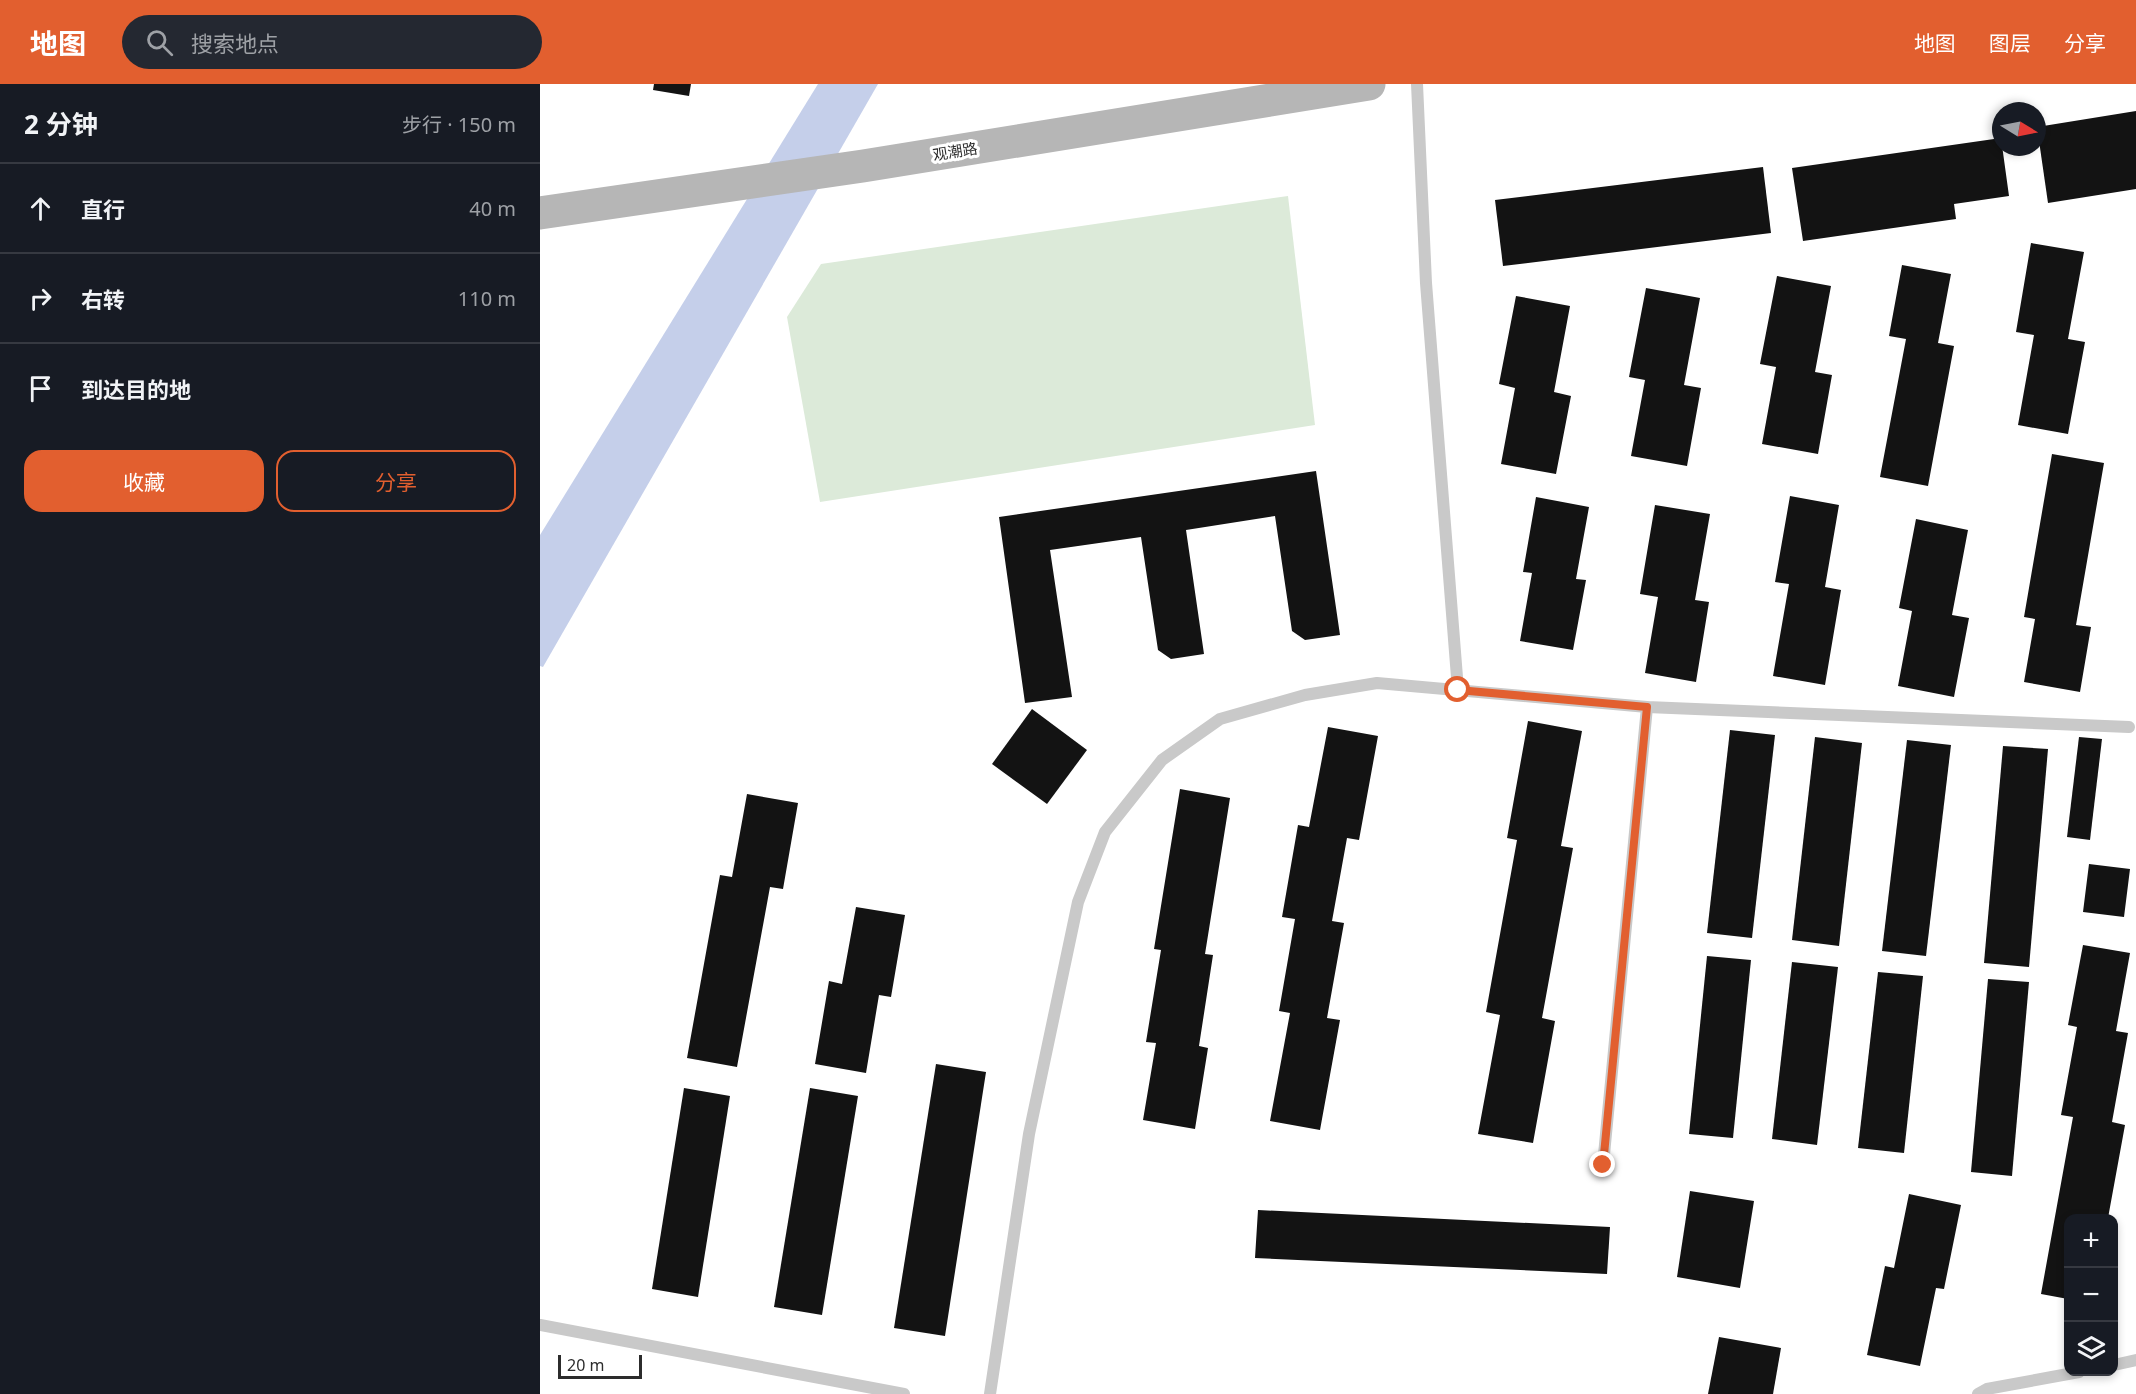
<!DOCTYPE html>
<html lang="zh">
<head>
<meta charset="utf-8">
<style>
  body { margin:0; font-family:"Noto Sans","Noto Sans SC",sans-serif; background:#242831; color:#f1f3f6 }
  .controls { position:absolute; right:18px; bottom:18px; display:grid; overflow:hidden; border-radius:12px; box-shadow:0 3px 9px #0003 }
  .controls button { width:54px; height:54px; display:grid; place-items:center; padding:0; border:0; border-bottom:2px solid #363941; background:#171b24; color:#f1f3f6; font:30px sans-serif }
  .compass { position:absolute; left:1452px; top:18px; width:54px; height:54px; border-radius:50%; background:#171b24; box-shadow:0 3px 9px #0003; rotate:100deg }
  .scale { position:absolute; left:18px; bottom:15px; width:84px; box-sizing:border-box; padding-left:6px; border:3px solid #2c2c2c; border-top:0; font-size:16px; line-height:21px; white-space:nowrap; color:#2c2c2c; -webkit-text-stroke:4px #fff; paint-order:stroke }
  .stop { position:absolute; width:18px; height:18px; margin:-14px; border:4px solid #e25f2f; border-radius:50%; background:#fff }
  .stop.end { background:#e25f2f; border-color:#fff; box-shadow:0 2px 6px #0008 }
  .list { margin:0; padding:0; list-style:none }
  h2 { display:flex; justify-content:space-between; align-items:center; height:78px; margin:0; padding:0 24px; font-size:26px }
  h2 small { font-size:20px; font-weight:400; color:#9ea1a6 }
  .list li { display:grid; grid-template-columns:39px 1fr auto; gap:18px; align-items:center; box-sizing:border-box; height:90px; padding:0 24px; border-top:2px solid #363941 }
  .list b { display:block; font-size:22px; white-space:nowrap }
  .list em { font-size:20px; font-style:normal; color:#9ea1a6 }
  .actions { display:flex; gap:12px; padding:18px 24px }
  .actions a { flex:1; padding:14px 0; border:2px solid #e25f2f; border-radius:18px; text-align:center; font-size:21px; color:#e25f2f }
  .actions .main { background:#e25f2f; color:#fff }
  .icon { flex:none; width:33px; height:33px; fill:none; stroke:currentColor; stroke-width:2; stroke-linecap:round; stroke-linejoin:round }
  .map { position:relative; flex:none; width:1596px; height:1310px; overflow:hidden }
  header { display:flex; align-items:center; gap:36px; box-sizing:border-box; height:84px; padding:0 30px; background:#e25f2f; color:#fff }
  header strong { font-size:28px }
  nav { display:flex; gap:33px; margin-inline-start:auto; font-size:21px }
  .search { width:420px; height:54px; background:#242831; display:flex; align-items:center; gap:15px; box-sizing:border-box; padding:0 21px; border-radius:33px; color:#9ea1a6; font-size:22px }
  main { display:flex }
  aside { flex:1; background:#171b24 }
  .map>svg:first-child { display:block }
  .green { fill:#dcead9 }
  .water { fill:#c5cfea }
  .building { fill:#131313 }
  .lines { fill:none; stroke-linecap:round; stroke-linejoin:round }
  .lane { stroke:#c9c9c9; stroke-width:12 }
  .secondary { stroke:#b6b6b6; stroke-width:33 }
  .route { stroke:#e25f2f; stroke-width:8 }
  .labels { text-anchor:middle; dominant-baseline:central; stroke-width:6; stroke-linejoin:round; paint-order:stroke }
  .street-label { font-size:15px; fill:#2c2c2c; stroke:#fff }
</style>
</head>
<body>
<header>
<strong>地图</strong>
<div class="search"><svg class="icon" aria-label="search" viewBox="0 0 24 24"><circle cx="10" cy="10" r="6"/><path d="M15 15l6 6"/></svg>搜索地点</div>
<nav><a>地图</a><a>图层</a><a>分享</a></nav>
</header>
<main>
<aside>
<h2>2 分钟<small>步行 · 150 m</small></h2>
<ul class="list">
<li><svg class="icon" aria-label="ahead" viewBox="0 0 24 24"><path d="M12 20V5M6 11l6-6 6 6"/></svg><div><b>直行</b></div><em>40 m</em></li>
<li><svg class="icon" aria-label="right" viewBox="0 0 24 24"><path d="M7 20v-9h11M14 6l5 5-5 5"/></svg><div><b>右转</b></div><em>110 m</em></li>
<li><svg class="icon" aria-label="arrive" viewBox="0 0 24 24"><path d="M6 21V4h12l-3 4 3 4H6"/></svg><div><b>到达目的地</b></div></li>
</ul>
<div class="actions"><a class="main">收藏</a><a>分享</a></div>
</aside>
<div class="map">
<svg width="1596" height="1310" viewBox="0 0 1596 1310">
  <rect width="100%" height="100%" fill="#fff"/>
  <!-- green -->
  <path class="green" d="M 748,112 L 775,341 L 280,418 L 247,233 L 281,180 Z"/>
  <!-- water -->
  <path class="water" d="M 278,0 L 338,0 L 3,583 L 0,582 L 0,451 Z"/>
  <!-- building -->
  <g class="building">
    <path d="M 114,0 L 151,0 L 149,12 L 113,6 Z"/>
    <path d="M 1596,27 L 1596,105 L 1508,119 L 1497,43 Z"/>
    <path d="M 1461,54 L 1469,112 L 1414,120 L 1416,135 L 1263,157 L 1252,84 Z"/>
    <path d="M 1223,83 L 1231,149 L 963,182 L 955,116 Z"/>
    <path d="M 1491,159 L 1544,168 L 1528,255 L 1545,258 L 1528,350 L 1478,341 L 1494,251 L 1476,248 Z"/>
    <path d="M 1362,181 L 1411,190 L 1398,259 L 1414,262 L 1388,402 L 1340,393 L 1366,255 L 1349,252 Z"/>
    <path d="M 1237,192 L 1291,202 L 1275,288 L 1292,291 L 1278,370 L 1222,360 L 1236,283 L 1220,280 Z"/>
    <path d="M 1106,204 L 1160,214 L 1144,301 L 1161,304 L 1147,382 L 1091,372 L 1105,296 L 1089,293 Z"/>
    <path d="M 976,212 L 1030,222 L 1014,308 L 1031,312 L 1016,390 L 961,380 L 975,304 L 959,300 Z"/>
    <path d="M 1512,370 L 1564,379 L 1536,541 L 1551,543 L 1540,608 L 1484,598 L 1495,535 L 1484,533 Z"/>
    <path d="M 776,387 L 800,551 L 765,556 L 752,547 L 735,432 L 646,446 L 664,570 L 631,575 L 618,566 L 601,453 L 510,466 L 532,613 L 485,619 L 459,433 Z"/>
    <path d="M 1250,412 L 1299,421 L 1285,503 L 1301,506 L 1285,601 L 1233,592 L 1249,500 L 1235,498 Z"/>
    <path d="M 996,413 L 1049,423 L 1036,495 L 1046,496 L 1033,566 L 980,557 L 992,489 L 983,488 Z"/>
    <path d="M 1115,421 L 1170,430 L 1155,516 L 1169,518 L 1156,598 L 1105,589 L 1118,513 L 1100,510 Z"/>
    <path d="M 1376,435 L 1428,446 L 1412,531 L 1429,534 L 1414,613 L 1358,602 L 1372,527 L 1359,524 Z"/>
    <path d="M 492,625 L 547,666 L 507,720 L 452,680 Z"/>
    <path d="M 988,637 L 1042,647 L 1021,762 L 1033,764 L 1002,934 L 1015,937 L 993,1059 L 938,1050 L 960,931 L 946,928 L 977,756 L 967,754 Z"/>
    <path d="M 788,643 L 838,652 L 819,756 L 807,754 L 792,837 L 804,839 L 787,934 L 800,936 L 780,1046 L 730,1037 L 750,929 L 739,927 L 755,835 L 742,833 L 758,741 L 769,743 Z"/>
    <path d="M 1190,646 L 1235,651 L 1212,854 L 1167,849 Z"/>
    <path d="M 1275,653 L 1322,659 L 1299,862 L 1252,856 Z"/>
    <path d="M 1539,653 L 1562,655 L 1550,756 L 1527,753 Z"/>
    <path d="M 1367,656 L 1411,661 L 1386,872 L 1342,867 Z"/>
    <path d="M 1463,662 L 1508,665 L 1489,883 L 1444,879 Z"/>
    <path d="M 640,705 L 690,714 L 665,870 L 673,871 L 659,962 L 668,964 L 655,1045 L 603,1036 L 616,959 L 606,958 L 621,866 L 614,865 Z"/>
    <path d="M 207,710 L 258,719 L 243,805 L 230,803 L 197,983 L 147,974 L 180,791 L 192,793 Z"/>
    <path d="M 1549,780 L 1590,785 L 1584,833 L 1543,828 Z"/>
    <path d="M 316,823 L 365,831 L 351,913 L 339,911 L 326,989 L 275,980 L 289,897 L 302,900 Z"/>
    <path d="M 1543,861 L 1590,869 L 1576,947 L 1588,949 L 1572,1038 L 1585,1041 L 1568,1134 L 1528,1134 L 1528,1215 L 1501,1210 L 1533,1033 L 1521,1031 L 1537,943 L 1528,941 Z"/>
    <path d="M 1167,872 L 1211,876 L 1193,1054 L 1149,1050 Z"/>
    <path d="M 1252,878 L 1298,883 L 1277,1061 L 1232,1055 Z"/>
    <path d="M 1338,888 L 1383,892 L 1364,1069 L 1318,1064 Z"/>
    <path d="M 1448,895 L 1489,898 L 1472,1092 L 1431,1088 Z"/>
    <path d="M 396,980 L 446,988 L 405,1252 L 354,1244 Z"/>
    <path d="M 144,1004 L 190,1012 L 158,1213 L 112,1205 Z"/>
    <path d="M 270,1004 L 318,1012 L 282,1231 L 234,1223 Z"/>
    <path d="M 1150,1107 L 1214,1117 L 1200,1204 L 1137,1193 Z"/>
    <path d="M 1369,1110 L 1421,1121 L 1404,1205 L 1396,1204 L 1380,1282 L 1327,1271 L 1345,1182 L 1354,1184 Z"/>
    <path d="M 718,1126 L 1070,1143 L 1067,1190 L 715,1174 Z"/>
    <path d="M 1179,1253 L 1241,1264 L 1233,1310 L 1168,1310 Z"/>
  </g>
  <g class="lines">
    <!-- lane -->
    <g class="lane">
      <path d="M 877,0 L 886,199 L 918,606"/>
      <path d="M 1063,1081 L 1107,623"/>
      <path d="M 0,1241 L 364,1310"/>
      <path d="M 1574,1281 L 1596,1276"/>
      <path d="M 450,1310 L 489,1050 L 538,818 L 565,748 L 622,676 L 680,635 L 765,611 L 837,599 L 1107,623 L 1589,643"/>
      <path d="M 1438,1310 L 1447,1305 L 1539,1288"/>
    </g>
    <!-- secondary -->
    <path class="secondary" d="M 0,129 L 323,82 L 829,0"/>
  </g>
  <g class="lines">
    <!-- route -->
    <path class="route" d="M 918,606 L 1107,623 L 1063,1081"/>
  </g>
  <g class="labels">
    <!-- street labels -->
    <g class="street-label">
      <text transform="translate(415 67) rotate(-9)">观潮路</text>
    </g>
  </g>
</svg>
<div class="controls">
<button>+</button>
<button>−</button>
<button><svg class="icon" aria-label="layers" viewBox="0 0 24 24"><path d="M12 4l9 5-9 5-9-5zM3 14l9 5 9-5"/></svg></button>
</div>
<svg class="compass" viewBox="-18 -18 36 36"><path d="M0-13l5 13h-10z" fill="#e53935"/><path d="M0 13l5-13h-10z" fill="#9ea1a6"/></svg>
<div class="scale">20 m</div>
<div class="stop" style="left:918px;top:606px"></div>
<div class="stop end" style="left:1063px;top:1081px"></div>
</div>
</main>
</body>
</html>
